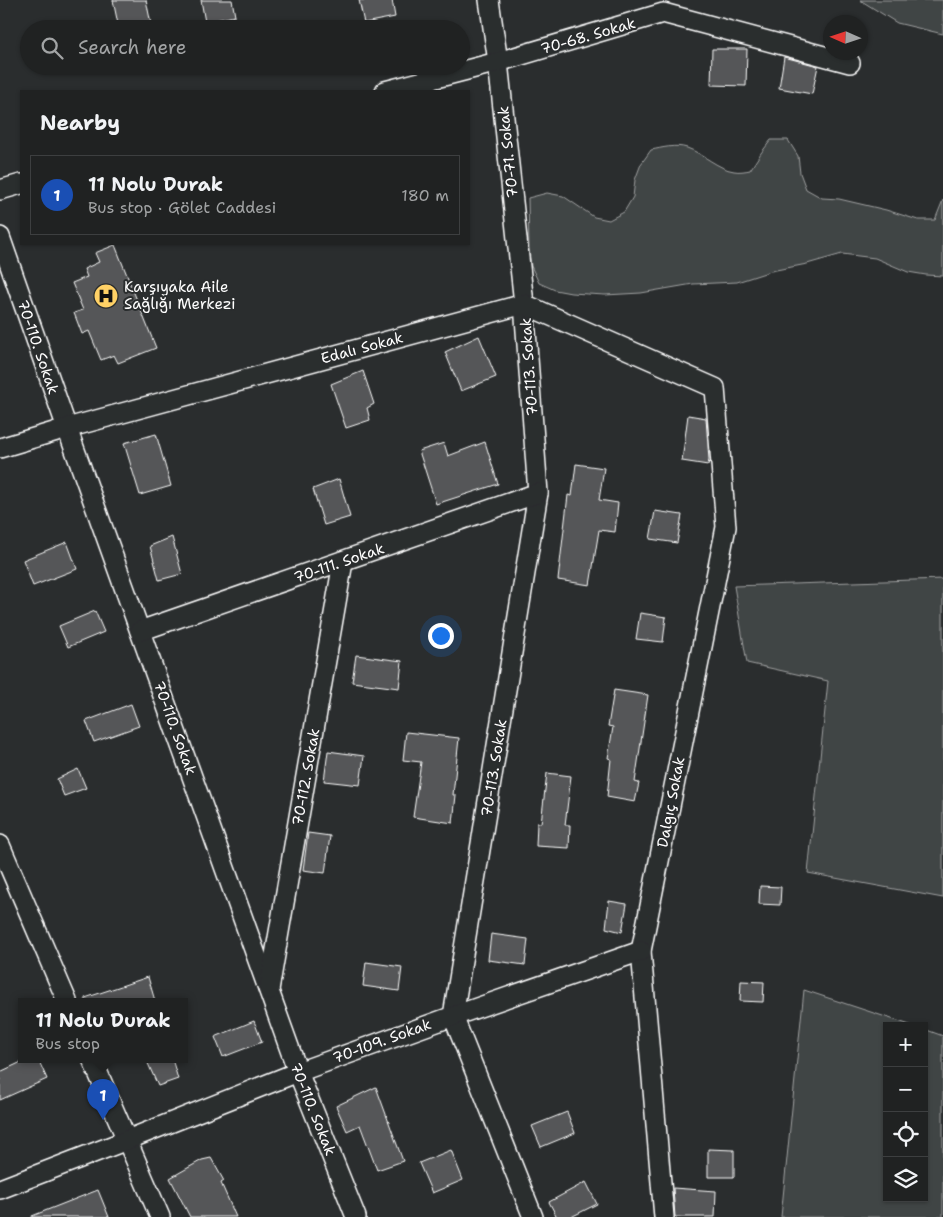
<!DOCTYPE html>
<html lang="en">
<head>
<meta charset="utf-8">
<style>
  body { margin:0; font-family:"Shantell Sans",sans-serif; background:#2d2f2f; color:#f1f3f6 }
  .controls { position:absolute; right:15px; bottom:15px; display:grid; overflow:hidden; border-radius:0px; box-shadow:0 1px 4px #0004 }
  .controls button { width:45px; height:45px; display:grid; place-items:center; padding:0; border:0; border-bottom:1px solid #3d3f40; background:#202222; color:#f1f3f6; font:25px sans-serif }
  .compass { position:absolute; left:823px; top:15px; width:45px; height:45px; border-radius:50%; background:#202222; box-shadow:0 1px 4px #0004; rotate:273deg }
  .you { position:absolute; left:440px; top:635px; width:18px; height:18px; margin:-12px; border:4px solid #fff; border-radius:50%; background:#1a73e8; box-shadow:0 0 0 8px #1a73e833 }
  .badge { display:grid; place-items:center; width:32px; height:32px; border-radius:50%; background:#d93025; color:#fff; font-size:16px; font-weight:700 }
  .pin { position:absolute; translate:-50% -41px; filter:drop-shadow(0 1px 2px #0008) }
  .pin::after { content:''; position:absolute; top:26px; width:18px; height:15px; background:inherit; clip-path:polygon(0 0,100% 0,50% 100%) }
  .popup { position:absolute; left:18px; top:998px; width:170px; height:65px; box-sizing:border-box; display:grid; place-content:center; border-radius:0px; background:#202222; filter:drop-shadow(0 1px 4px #0005); font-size:16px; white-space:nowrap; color:#a2a4a5 }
  .popup b { font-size:19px; color:#f1f3f6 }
  .popup::after { content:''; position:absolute; left:50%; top:100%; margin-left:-10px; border:10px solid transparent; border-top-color:#202222 }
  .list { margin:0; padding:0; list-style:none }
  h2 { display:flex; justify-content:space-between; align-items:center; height:65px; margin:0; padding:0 20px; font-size:21px }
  h2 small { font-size:16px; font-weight:400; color:#a2a4a5 }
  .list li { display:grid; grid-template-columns:32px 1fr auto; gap:15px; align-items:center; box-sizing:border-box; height:80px; margin:0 10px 10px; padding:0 10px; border:1px solid #3d3f40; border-radius:0px }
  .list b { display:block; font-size:19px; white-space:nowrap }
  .list p { margin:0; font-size:16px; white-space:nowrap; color:#a2a4a5 }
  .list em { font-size:16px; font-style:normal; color:#a2a4a5 }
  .icon { flex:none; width:28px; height:28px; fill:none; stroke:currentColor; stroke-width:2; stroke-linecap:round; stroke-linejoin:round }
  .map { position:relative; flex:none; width:943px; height:1217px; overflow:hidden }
  .search { position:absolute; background:#202222; box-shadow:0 1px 4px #0004; left:20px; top:20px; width:450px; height:55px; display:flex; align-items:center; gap:12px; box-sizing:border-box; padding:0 18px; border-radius:28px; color:#a2a4a5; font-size:19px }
  .panel { position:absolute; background:#202222; box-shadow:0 1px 4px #0004; left:20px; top:90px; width:450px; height:155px; border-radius:0px }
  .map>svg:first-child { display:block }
  .green { fill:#414445; stroke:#a0a2a2 }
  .building { fill:#555758; stroke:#fff }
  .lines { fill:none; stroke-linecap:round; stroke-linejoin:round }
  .minor-casing { stroke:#fff; stroke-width:22 }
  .minor { stroke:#2a2d2e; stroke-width:19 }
  .labels { text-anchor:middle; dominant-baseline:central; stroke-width:4; stroke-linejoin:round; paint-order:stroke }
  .street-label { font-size:15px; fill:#fff; stroke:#2a2d2e }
  .poi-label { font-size:15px; fill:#fff; stroke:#2a2d2e; text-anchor:start }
</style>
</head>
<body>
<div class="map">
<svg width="943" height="1217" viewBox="0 0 943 1217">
  <rect width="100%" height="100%" fill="#2a2d2e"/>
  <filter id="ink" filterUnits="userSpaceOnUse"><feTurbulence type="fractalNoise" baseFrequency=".02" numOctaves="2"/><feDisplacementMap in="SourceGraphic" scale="10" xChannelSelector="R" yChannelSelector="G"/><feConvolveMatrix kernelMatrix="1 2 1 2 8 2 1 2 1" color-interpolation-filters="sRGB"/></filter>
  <g filter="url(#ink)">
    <!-- green -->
    <g class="green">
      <path d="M 860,0 L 943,0 L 943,34 L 897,23 Z"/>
      <path d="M 771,140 L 788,140 L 798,156 L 800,173 L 806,189 L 822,198 L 839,199 L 886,210 L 918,220 L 935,220 L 943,200 L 943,276 L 926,275 L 908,272 L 875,258 L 842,254 L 807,264 L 771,271 L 737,282 L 693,284 L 641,293 L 605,295 L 571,293 L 555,290 L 539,283 L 531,266 L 529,249 L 528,198 L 547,193 L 563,196 L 594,217 L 609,220 L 624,212 L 633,197 L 635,180 L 641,164 L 651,150 C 662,148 675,144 687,148 C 702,153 718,169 734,171 C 739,172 745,171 750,170 L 761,153 Z"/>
      <path d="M 943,579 L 943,898 L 808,873 L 828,681 L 747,663 L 734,586 Z"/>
      <path d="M 804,990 L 913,1026 L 887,1026 L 887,1198 L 924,1198 L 924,1029 L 943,1036 L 943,1217 L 781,1217 Z"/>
    </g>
    <!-- building -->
    <g class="building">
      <path d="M 113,0 L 146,0 L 152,29 L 119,29 Z"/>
      <path d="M 201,0 L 232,0 L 235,16 L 205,22 Z"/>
      <path d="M 359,0 L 392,0 L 395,17 L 364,23 Z"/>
      <path d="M 712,49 L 747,49 L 746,86 L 711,85 Z"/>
      <path d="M 784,57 L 818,66 L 812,94 L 779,88 Z"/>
      <path d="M 115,245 L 156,348 L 118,363 L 114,355 L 101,360 L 89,331 L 82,334 L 74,313 L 83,310 L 72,283 L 87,277 L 84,269 L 99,262 L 95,253 Z"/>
      <path d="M 479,336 L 496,377 L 461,391 L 445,352 Z"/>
      <path d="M 363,371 L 374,404 L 367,408 L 370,420 L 346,428 L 331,384 Z"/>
      <path d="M 688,415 L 706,418 L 709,460 L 708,465 L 682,461 Z"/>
      <path d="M 156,434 L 171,486 L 140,495 L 124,443 Z"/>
      <path d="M 485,442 L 498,484 L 436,504 L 419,451 L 444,443 L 448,456 Z"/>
      <path d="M 576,464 L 604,468 L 599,500 L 618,503 L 615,532 L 599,530 L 590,585 L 558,580 L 568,495 L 572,496 Z"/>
      <path d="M 339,479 L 350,517 L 324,525 L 313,489 Z"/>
      <path d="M 655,511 L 682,515 L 677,543 L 650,539 Z"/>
      <path d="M 172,537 L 182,574 L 159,580 L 150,546 Z"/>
      <path d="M 67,542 L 77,569 L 33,586 L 23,560 Z"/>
      <path d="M 95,611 L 104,632 L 68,647 L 59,626 Z"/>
      <path d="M 640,613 L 666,617 L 663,642 L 636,639 Z"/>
      <path d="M 356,655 L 402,661 L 399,688 L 352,682 Z"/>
      <path d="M 614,690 L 648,695 L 635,782 L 639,783 L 635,802 L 607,797 L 611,759 L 608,758 L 613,727 L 608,726 Z"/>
      <path d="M 131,704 L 139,726 L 94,742 L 86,721 Z"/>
      <path d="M 406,732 L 459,738 L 453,795 L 456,795 L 453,823 L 413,817 L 421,762 L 403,760 Z"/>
      <path d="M 328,751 L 364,756 L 360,785 L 324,781 Z"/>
      <path d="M 78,769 L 86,788 L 64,796 L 57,779 Z"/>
      <path d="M 547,773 L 571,776 L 565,825 L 570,825 L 569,848 L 536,846 L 537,823 L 541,823 Z"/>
      <path d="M 308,833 L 330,836 L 325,873 L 303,870 Z"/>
      <path d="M 760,886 L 781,887 L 780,905 L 759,904 Z"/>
      <path d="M 609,901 L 627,904 L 622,932 L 606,928 Z"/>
      <path d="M 491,934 L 528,939 L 525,965 L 488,960 Z"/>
      <path d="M 366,962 L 402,967 L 399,991 L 363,986 Z"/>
      <path d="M 148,977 L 155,1001 L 85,1001 L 85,998 Z"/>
      <path d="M 741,981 L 764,982 L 763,1002 L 740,1001 Z"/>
      <path d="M 254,1021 L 262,1042 L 223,1057 L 215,1037 Z"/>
      <path d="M 28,1059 L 38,1059 L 47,1079 L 0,1100 L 0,1072 Z"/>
      <path d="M 146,1059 L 172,1059 L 178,1079 L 158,1086 Z"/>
      <path d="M 376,1087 L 403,1161 L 377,1170 L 360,1125 L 347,1131 L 336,1106 Z"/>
      <path d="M 567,1112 L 575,1133 L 541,1147 L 532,1126 Z"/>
      <path d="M 708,1149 L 734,1150 L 734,1177 L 708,1177 Z"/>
      <path d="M 451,1150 L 463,1180 L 432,1193 L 419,1163 Z"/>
      <path d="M 211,1158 L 224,1181 L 221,1183 L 236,1217 L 190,1217 L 170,1178 L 202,1160 Z"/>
      <path d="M 586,1182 L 597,1204 L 571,1217 L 557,1217 L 549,1202 Z"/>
      <path d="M 673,1188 L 716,1191 L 715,1217 L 675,1217 Z"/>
      <path d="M 98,1190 L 109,1217 L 32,1217 L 32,1216 Z"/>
    </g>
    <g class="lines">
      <defs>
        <g id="minor">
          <path d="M 489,0 L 498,62 L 524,304 L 538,493 L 453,1016 L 533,1217"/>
          <path d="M 385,91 L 498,62 L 663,13 L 850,63"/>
          <path d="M 0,190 L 21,184"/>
          <path d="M 0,237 L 67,428 L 298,1072 L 356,1217"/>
          <path d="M 0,448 L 67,428 L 524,304 L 715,388 L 726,527 L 641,951 L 664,1217"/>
          <path d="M 140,631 L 538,493"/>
          <path d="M 0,845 L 67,1001"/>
          <path d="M 269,990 L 343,562"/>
          <path d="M 92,1059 L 160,1217"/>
          <path d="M 0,1189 L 127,1140 L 298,1072 L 445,1019 L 641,951"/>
        </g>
      </defs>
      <!-- minor casing -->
      <use href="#minor" class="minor-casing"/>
      <!-- minor -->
      <use href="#minor" class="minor"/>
    </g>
  </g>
  <!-- icons -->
  <defs>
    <symbol id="hospital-disc" viewBox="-11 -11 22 22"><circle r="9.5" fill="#ffd166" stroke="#2a2d2e"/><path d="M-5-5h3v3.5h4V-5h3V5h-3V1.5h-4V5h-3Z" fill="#111"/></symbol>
  </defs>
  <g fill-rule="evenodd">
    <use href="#hospital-disc" x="92" y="282" width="28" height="28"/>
  </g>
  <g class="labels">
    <!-- street labels -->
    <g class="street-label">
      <text transform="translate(588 36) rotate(-16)">70-68. Sokak</text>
      <text transform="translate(508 152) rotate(-96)">70-71. Sokak</text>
      <text transform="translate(38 347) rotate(71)">70-110. Sokak</text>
      <text transform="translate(362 348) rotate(-15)">Edalı Sokak</text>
      <text transform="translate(529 367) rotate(-94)">70-113. Sokak</text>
      <text transform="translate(339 563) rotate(-19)">70-111. Sokak</text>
      <text transform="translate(175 728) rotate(70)">70-110. Sokak</text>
      <text transform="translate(494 768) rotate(-81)">70-113. Sokak</text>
      <text transform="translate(306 777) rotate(-80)">70-112. Sokak</text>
      <text transform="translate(671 802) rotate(-79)">Dalgıç Sokak</text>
      <text transform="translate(382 1041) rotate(-20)">70-109. Sokak</text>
      <text transform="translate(313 1109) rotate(68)">70-110. Sokak</text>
    </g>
    <!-- poi labels -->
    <g class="poi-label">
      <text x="124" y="287">Karşıyaka Aile<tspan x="124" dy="17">Sağlığı Merkezi</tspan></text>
    </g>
  </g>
</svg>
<div class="controls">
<button>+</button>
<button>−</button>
<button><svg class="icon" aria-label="locate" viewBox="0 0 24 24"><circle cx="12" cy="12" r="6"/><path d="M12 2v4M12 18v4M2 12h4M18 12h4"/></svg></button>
<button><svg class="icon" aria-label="layers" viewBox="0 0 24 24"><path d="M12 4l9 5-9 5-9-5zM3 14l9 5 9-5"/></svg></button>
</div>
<svg class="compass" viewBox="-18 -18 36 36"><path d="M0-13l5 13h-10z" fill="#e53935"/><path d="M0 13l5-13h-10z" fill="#a2a4a5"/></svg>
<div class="you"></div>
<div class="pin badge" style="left:103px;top:1120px;background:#1a4fb4">1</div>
<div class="popup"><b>11 Nolu Durak</b>Bus stop</div>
<div class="search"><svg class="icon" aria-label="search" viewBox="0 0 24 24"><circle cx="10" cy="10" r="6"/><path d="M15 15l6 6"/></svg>Search here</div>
<section class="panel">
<h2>Nearby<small></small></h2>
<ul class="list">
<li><span class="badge" style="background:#1a4fb4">1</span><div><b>11 Nolu Durak</b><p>Bus stop · Gölet Caddesi</p></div><em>180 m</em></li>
</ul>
</section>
</div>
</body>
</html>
